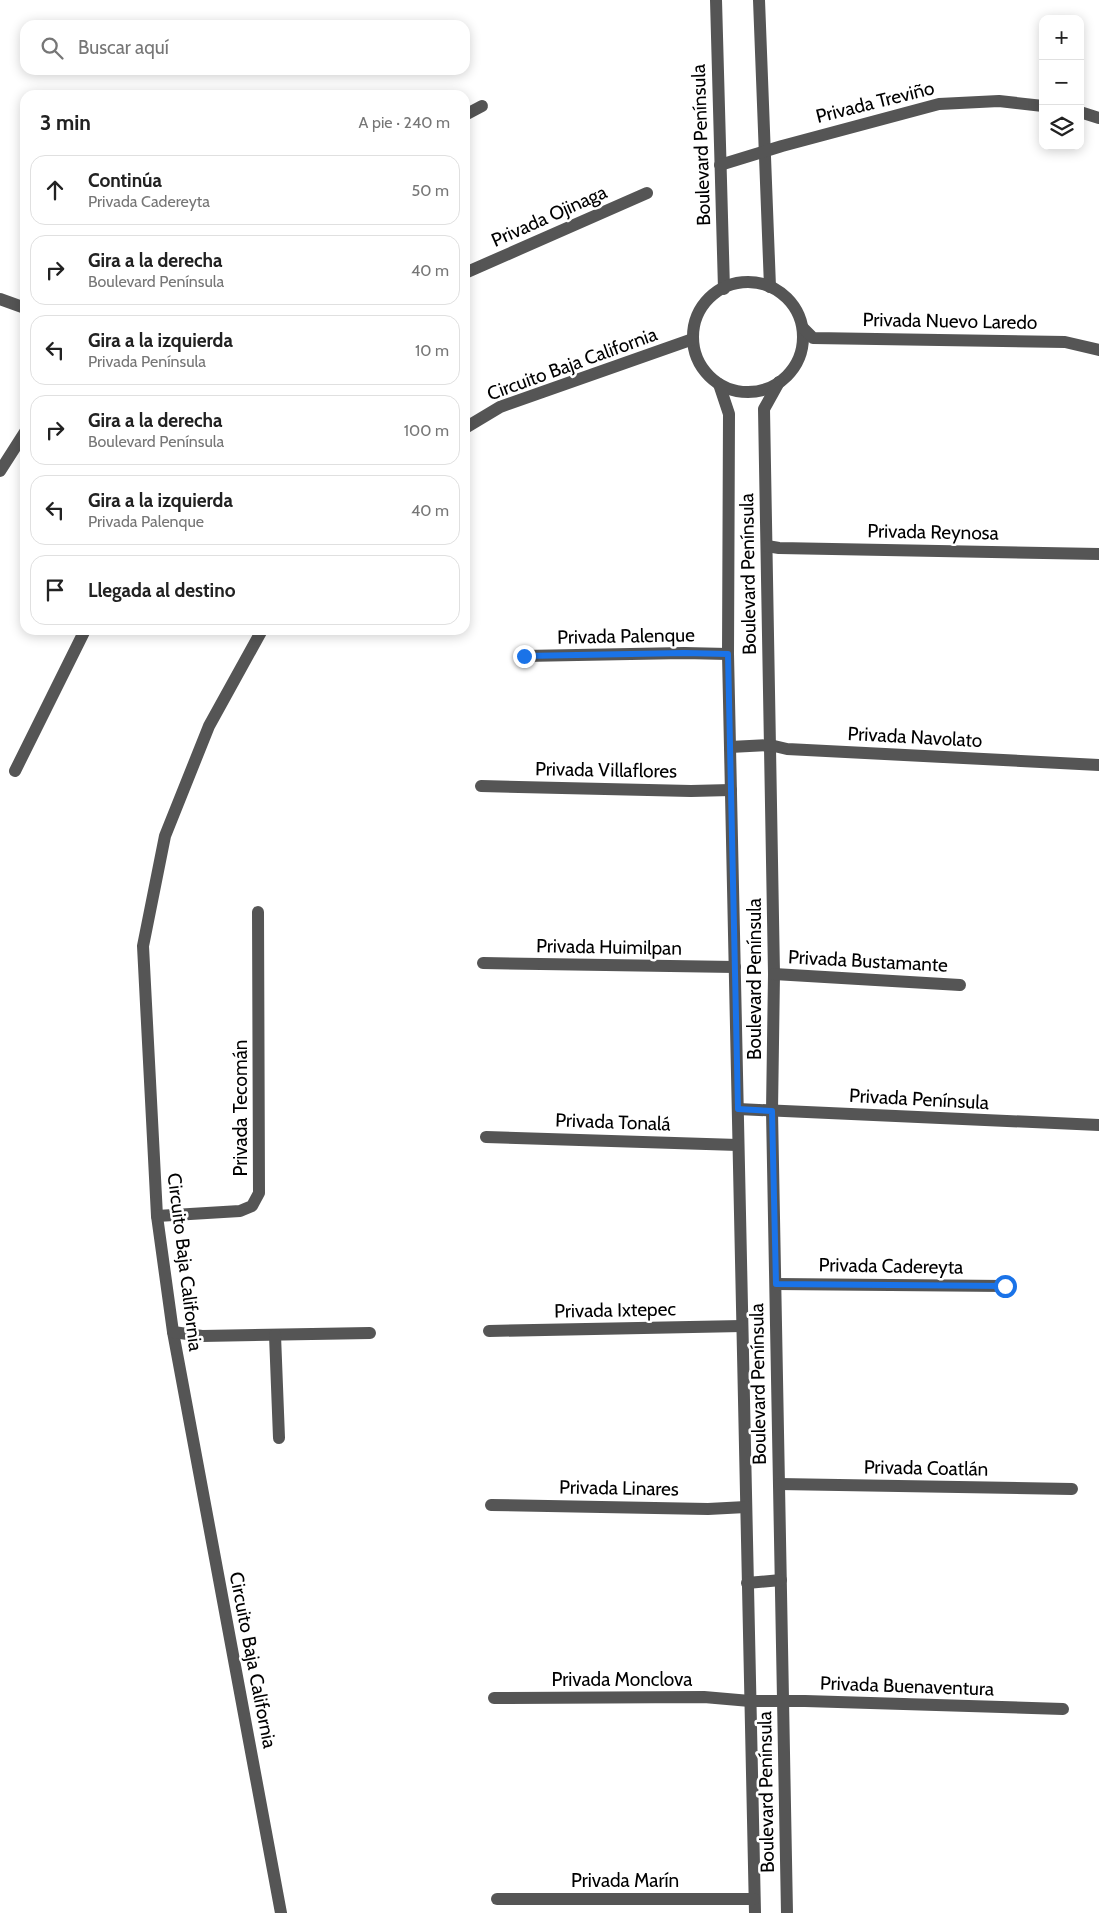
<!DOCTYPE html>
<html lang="es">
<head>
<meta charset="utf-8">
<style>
  body { margin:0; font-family:Cabin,sans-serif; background:#f6f6f6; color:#222 }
  .controls { position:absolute; right:15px; top:15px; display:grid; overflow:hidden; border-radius:10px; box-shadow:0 2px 12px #0003 }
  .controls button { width:45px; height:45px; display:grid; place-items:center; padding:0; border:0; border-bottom:1px solid #e0e0e0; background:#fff; color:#222; font:25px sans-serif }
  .stop { position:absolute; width:15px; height:15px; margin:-11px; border:4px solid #1a73e8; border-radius:50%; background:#fff }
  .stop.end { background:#1a73e8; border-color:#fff; box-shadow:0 1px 5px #0008 }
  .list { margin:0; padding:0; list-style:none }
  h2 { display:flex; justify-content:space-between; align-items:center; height:65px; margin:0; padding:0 20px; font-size:21px }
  h2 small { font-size:16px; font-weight:400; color:#767676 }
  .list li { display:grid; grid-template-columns:32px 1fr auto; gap:15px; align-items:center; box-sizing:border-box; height:70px; margin:0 10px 10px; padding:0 10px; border:1px solid #e0e0e0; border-radius:15px }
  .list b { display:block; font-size:19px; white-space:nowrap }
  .list p { margin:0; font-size:16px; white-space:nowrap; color:#767676 }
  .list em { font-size:16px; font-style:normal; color:#767676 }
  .icon { flex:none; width:28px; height:28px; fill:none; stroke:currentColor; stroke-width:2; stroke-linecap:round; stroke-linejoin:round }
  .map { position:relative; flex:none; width:1099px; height:1913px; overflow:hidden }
  .search { position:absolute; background:#fff; box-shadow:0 2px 12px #0003; left:20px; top:20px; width:450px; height:55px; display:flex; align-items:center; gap:12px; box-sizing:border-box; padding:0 18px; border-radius:15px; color:#767676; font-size:19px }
  .panel { position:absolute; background:#fff; box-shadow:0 2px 12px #0003; left:20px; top:90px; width:450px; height:545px; border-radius:15px }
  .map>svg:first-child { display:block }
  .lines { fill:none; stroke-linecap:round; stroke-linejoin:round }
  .minor { stroke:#555; stroke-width:12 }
  .route { stroke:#1a73e8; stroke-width:6 }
  .labels { text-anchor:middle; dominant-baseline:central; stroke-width:5; stroke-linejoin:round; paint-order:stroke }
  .street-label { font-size:19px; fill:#000; stroke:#fff }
</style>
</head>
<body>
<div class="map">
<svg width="1099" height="1913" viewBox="0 0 1099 1913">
  <rect width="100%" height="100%" fill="#fff"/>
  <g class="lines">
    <!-- minor -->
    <g class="minor">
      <path d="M 716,0 L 724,289"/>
      <path d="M 759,0 L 770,287"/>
      <path d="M 1080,112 L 1099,118"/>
      <path d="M 465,115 L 482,106"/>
      <path d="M 720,165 L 782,146 L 939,104 L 999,101 L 1043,106"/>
      <path d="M 465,273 L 647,193"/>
      <circle cx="748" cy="337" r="55"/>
      <path d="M 0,299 L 25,308"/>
      <path d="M 803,328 L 813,338 L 1065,342 L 1099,350"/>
      <path d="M 779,382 L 764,409 L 774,974 L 772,1111 L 787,1913"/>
      <path d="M 719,384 L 729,414 L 728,654 L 755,1913"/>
      <path d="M 465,428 L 500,407 L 693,339"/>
      <path d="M 0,471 L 25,432"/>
      <path d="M 767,546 L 779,548 L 1099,554"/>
      <path d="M 262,630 L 209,726 L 165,836 L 143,946 L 157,1216 L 173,1332 L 281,1913"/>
      <path d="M 524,656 L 684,653 L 728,654"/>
      <path d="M 730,747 L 770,745 L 787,749 L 1099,765"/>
      <path d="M 15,771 L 85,630"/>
      <path d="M 481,786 L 691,791 L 731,790"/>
      <path d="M 483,963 L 735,967"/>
      <path d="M 774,974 L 960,985"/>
      <path d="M 738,1109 L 1099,1125"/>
      <path d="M 486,1137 L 738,1145"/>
      <path d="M 157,1216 L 240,1211 L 252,1206 L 259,1193 L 258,912"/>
      <path d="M 776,1284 L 1005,1286"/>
      <path d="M 489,1331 L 742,1326"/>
      <path d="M 173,1332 L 202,1336 L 370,1333"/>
      <path d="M 275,1335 L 279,1438"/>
      <path d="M 779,1484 L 1072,1489"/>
      <path d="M 491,1505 L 708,1509 L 746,1507"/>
      <path d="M 747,1583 L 781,1580"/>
      <path d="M 494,1698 L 704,1697 L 750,1701 L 805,1701 L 1063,1709"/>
      <path d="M 497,1899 L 754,1899"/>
    </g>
  </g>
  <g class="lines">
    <!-- route -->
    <path class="route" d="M 524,656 L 684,653 L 728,654 L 738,1109 L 772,1111 L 776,1284 L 1005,1286"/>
  </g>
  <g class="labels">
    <!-- street labels -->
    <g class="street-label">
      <text transform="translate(875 102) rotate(-14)">Privada Treviño</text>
      <text transform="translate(701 145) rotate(-92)">Boulevard Península</text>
      <text transform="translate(549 216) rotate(-24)">Privada Ojinaga</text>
      <text transform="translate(950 321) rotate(1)">Privada Nuevo Laredo</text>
      <text transform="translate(572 364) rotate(-20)">Circuito Baja California</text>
      <text transform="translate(933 532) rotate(1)">Privada Reynosa</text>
      <text transform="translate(748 574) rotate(-91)">Boulevard Península</text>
      <text transform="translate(626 636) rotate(-1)">Privada Palenque</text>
      <text transform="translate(915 737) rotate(3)">Privada Navolato</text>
      <text transform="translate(606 770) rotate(1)">Privada Villaflores</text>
      <text transform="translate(609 947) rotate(1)">Privada Huimilpan</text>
      <text transform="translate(868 961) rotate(3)">Privada Bustamante</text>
      <text transform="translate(754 979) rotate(-90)">Boulevard Península</text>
      <text transform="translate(919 1099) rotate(3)">Privada Península</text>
      <text transform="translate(240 1108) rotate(-90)">Privada Tecomán</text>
      <text transform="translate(613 1122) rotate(2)">Privada Tonalá</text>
      <text transform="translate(185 1262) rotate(83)">Circuito Baja California</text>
      <text transform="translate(891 1266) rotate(1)">Privada Cadereyta</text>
      <text transform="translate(615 1310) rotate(-1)">Privada Ixtepec</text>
      <text transform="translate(758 1384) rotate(-91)">Boulevard Península</text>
      <text transform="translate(926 1468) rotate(1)">Privada Coatlán</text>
      <text transform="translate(619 1488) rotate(1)">Privada Linares</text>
      <text transform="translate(253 1660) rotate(79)">Circuito Baja California</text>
      <text x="622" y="1679">Privada Monclova</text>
      <text transform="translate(907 1686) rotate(2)">Privada Buenaventura</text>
      <text transform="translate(766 1792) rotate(-91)">Boulevard Península</text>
      <text x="625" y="1880">Privada Marín</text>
    </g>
  </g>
</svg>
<div class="controls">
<button>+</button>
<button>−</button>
<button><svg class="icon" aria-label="layers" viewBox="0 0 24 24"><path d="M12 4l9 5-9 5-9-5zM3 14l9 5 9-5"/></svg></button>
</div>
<div class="stop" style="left:1005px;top:1286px"></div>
<div class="stop end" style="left:524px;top:656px"></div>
<div class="search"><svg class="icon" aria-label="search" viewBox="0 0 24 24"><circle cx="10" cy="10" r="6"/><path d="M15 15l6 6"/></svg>Buscar aquí</div>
<section class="panel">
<h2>3 min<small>A pie · 240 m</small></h2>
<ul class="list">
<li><svg class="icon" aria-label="ahead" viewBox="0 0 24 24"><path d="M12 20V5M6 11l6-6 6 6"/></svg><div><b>Continúa</b><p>Privada Cadereyta</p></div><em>50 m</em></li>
<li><svg class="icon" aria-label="right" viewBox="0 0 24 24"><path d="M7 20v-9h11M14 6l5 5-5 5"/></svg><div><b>Gira a la derecha</b><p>Boulevard Península</p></div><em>40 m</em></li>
<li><svg class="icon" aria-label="left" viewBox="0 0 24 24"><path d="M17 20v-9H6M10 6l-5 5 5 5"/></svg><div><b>Gira a la izquierda</b><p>Privada Península</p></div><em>10 m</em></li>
<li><svg class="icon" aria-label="right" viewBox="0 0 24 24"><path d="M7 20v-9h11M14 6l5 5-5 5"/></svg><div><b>Gira a la derecha</b><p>Boulevard Península</p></div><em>100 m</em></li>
<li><svg class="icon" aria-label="left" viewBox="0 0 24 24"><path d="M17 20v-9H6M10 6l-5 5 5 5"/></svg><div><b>Gira a la izquierda</b><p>Privada Palenque</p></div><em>40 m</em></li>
<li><svg class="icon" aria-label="arrive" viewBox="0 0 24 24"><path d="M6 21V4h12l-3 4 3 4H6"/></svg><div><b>Llegada al destino</b></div></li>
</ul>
</section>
</div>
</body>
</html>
